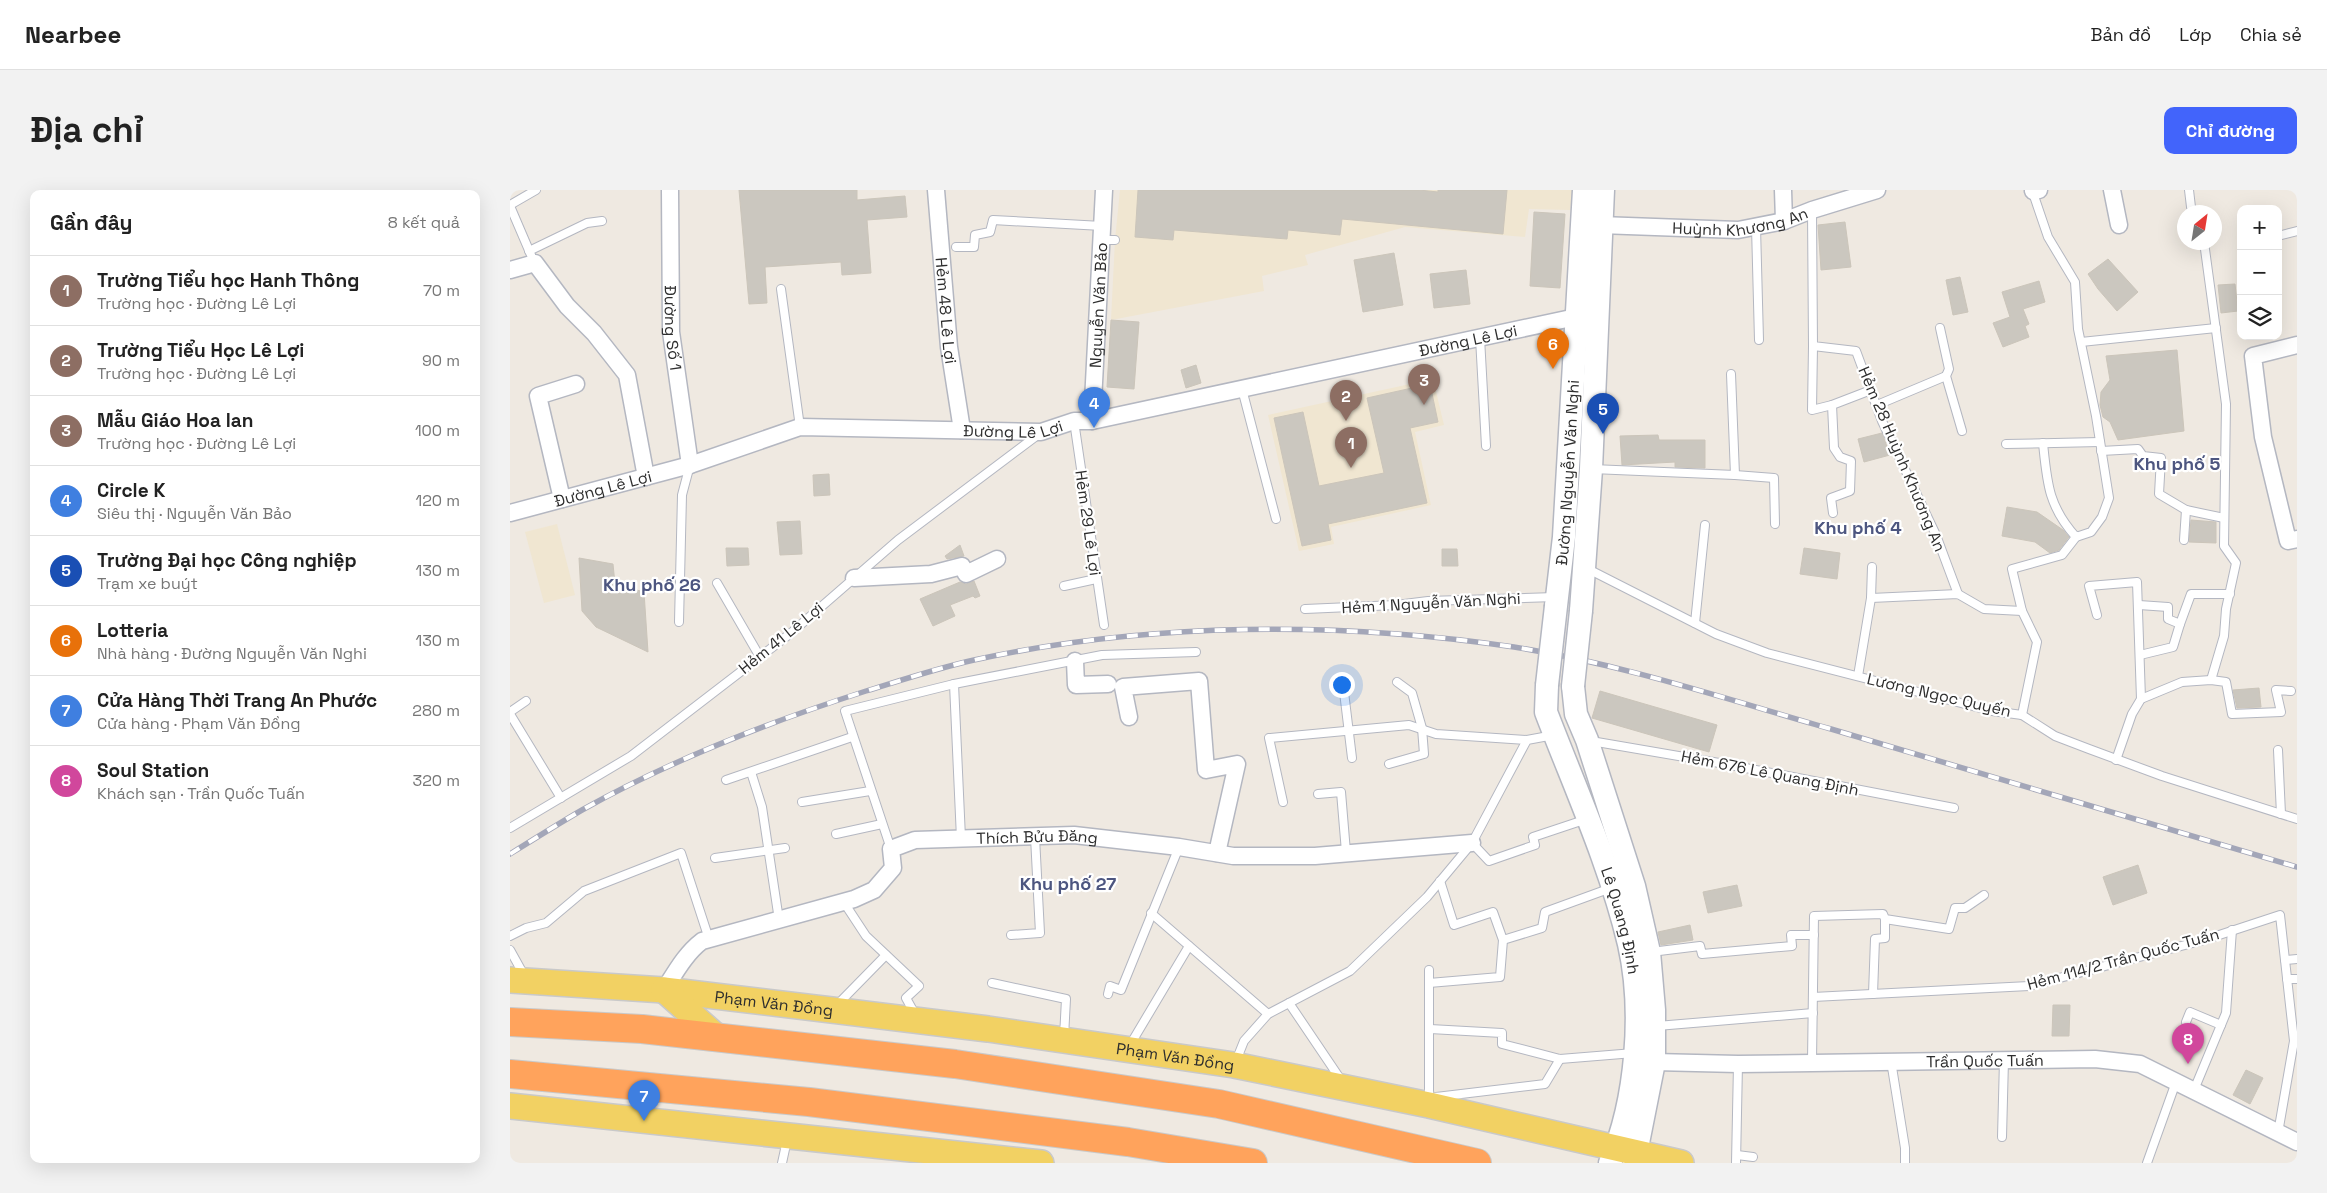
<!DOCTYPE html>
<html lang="vi">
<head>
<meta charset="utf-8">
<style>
  body { margin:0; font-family:"Space Grotesk",sans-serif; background:#f2f2f2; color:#222 }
  .controls { position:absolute; right:15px; top:15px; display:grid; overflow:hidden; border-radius:10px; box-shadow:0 5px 20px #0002 }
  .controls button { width:45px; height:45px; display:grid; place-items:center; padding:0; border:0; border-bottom:1px solid #e0e0e0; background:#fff; color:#222; font:25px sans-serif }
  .compass { position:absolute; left:1667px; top:15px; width:45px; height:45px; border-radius:50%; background:#fff; box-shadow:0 5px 20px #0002; rotate:30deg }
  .you { position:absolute; left:831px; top:494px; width:18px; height:18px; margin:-12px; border:4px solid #fff; border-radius:50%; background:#1a73e8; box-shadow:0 0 0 8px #1a73e833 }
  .badge { display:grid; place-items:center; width:32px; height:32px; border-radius:50%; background:#4264fb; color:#fff; font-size:16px; font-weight:700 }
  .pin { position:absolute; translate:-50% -41px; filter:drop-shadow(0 1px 2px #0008) }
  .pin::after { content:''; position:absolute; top:26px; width:18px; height:15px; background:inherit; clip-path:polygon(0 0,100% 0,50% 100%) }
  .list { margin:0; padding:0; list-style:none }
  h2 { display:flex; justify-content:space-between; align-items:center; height:65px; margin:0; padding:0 20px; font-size:21px }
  h2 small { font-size:16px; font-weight:400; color:#767676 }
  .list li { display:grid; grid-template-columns:32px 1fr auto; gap:15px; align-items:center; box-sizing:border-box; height:70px; padding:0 20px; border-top:1px solid #e0e0e0 }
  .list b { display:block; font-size:19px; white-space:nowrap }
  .list p { margin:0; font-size:16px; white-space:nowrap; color:#767676 }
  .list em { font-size:16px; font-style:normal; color:#767676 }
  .icon { flex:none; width:28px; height:28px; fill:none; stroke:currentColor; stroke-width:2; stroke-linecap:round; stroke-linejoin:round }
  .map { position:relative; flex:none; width:1787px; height:973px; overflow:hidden; border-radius:10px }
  header { display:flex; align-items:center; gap:30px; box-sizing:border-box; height:70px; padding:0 25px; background:#fff; border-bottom:1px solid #e0e0e0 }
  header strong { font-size:24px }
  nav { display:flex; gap:28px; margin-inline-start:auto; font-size:18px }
  .intro { display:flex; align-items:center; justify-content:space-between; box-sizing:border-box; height:120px; padding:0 30px }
  h1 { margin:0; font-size:35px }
  .button { padding:12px 22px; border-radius:10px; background:#4264fb; color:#fff; font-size:18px; font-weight:700 }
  main { display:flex; gap:30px; padding:0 30px }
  aside { flex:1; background:#fff; border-radius:10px; box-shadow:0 5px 20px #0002 }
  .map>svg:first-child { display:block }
  .education { fill:#f0e6d1 }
  .building { fill:#cbc7bf; stroke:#cbc5ba }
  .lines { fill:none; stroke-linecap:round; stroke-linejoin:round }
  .lane-casing { stroke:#b4b7c1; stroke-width:10 }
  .street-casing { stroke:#b4b7c1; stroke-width:19 }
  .secondary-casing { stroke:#b4b7c1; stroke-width:25 }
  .primary-casing { stroke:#c9c9c9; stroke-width:28 }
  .highway-casing { stroke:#c9c9c9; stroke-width:30 }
  .lane { stroke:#fff; stroke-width:8 }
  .street { stroke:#fff; stroke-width:16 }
  .secondary { stroke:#fff; stroke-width:22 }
  .primary { stroke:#f2d163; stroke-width:25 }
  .highway { stroke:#ffa35c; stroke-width:28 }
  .rail-casing { stroke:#a3a6b8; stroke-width:5.5 }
  .rail { stroke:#fff; stroke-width:4; stroke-dasharray:11; stroke-linecap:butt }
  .secondary-bridge-casing { stroke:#b4b7c1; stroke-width:25; stroke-linecap:butt }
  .secondary-bridge { stroke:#fff; stroke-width:22 }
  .labels { text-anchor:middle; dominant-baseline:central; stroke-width:4.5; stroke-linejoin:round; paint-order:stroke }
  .street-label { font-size:16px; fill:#2e2e2e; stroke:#fff }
  .neighbourhood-label { font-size:18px; font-weight:bold; fill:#4d5680; stroke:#fff }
</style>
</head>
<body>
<header>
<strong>Nearbee</strong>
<nav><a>Bản đồ</a><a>Lớp</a><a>Chia sẻ</a></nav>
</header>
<div class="intro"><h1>Địa chỉ</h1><a class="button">Chỉ đường</a></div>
<main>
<aside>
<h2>Gần đây<small>8 kết quả</small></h2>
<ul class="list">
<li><span class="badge" style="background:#8d6e63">1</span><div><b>Trường Tiểu học Hanh Thông</b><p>Trường học · Đường Lê Lợi</p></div><em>70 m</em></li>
<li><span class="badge" style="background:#8d6e63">2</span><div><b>Trường Tiểu Học Lê Lợi</b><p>Trường học · Đường Lê Lợi</p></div><em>90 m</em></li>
<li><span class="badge" style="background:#8d6e63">3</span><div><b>Mẫu Giáo Hoa lan</b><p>Trường học · Đường Lê Lợi</p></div><em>100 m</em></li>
<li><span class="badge" style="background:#3f7fe0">4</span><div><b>Circle K</b><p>Siêu thị · Nguyễn Văn Bảo</p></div><em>120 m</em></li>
<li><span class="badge" style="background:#1a4fb4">5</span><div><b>Trường Đại học Công nghiệp</b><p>Trạm xe buýt</p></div><em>130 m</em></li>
<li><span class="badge" style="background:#e8710a">6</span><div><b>Lotteria</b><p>Nhà hàng · Đường Nguyễn Văn Nghi</p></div><em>130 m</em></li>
<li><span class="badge" style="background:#3f7fe0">7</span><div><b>Cửa Hàng Thời Trang An Phước</b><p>Cửa hàng · Phạm Văn Đồng</p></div><em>280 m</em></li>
<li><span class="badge" style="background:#d1479c">8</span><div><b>Soul Station</b><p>Khách sạn · Trần Quốc Tuấn</p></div><em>320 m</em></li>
</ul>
</aside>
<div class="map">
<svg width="1787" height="973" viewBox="0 0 1787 973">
  <rect width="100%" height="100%" fill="#efe9e1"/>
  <!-- education -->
  <g class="education">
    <path d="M 610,0 L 1063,0 L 1060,20 L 1019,19 L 1015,47 L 895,37 L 795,65 L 798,75 L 752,86 L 754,101 L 601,130 L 605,50 Z"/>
    <path d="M 923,189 L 934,235 L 905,242 L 921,315 L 821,337 L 824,354 L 789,361 L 758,225 Z"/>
    <path d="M 47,334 L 65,405 L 34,413 L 15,342 Z"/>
  </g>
  <!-- building -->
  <g class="building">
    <path d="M 229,0 L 347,0 L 347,10 L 395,6 L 397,27 L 357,30 L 361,83 L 332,85 L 331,72 L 255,77 L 257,113 L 239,114 Z"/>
    <path d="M 628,0 L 909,0 L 928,2 L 928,0 L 997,0 L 993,44 L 832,29 L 830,45 L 778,40 L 777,49 L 664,40 L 663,50 L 625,47 Z"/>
    <path d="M 1024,22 L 1055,24 L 1050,98 L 1020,96 Z"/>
    <path d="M 1335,32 L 1341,77 L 1311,80 L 1308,35 Z"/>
    <path d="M 884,63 L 893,115 L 853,122 L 844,70 Z"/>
    <path d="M 1598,69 L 1628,102 L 1607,121 L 1588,99 L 1578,84 Z"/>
    <path d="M 956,80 L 960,114 L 924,118 L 920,84 Z"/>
    <path d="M 1450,87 L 1458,122 L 1443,125 L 1436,90 Z"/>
    <path d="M 1529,91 L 1535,112 L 1513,119 L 1519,134 L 1515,136 L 1519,147 L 1493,157 L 1483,133 L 1500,127 L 1492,102 Z"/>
    <path d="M 1725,94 L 1728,121 L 1711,123 L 1708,95 Z"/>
    <path d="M 601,130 L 629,132 L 624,199 L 597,197 Z"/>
    <path d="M 1667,160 L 1674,241 L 1608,250 L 1600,232 L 1593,227 L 1590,215 L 1591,202 L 1600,190 L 1596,166 Z"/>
    <path d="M 686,175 L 691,193 L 676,198 L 671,180 Z"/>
    <path d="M 920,194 L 928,232 L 900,238 L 917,313 L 818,334 L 821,350 L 792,356 L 764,228 L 793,222 L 809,296 L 874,283 L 857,208 Z"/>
    <path d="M 1372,243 L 1380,265 L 1354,272 L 1348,249 Z"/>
    <path d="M 1148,245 L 1149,250 L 1195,250 L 1195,278 L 1165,277 L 1165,272 L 1112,275 L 1110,246 Z"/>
    <path d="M 319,284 L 320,305 L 304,306 L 303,285 Z"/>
    <path d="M 1497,317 L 1527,322 L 1553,340 L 1559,347 L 1549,360 L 1540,363 L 1525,352 L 1492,346 Z"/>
    <path d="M 1681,330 L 1706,332 L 1706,353 L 1679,352 Z"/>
    <path d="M 290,331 L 292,364 L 270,365 L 267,332 Z"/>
    <path d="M 450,355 L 454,366 L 437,369 L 435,366 Z"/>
    <path d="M 216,358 L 238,358 L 239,375 L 217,376 Z"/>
    <path d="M 1294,358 L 1330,363 L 1327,389 L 1290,384 Z"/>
    <path d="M 932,359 L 947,359 L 948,376 L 932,376 Z"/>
    <path d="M 69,368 L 103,374 L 105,394 L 134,402 L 138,462 L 86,437 L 72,421 Z"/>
    <path d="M 464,391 L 470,406 L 465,408 L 463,406 L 440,415 L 445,426 L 423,436 L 410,409 L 450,392 L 456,394 Z"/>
    <path d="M 1749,498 L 1751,517 L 1727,518 L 1723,500 Z"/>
    <path d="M 1090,501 L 1207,535 L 1199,562 L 1082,528 Z"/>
    <path d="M 1628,675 L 1637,703 L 1603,715 L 1593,687 Z"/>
    <path d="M 1227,695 L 1232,716 L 1198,723 L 1193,702 Z"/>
    <path d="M 1180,735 L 1183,750 L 1151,755 L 1148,742 Z"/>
    <path d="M 1543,815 L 1560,815 L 1559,846 L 1542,846 Z"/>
    <path d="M 1736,880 L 1753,888 L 1740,914 L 1723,905 Z"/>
  </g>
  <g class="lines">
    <defs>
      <g id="lane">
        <path d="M 1522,0 L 1538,47 L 1565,92 L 1568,139 L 1586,226 L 1599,308 L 1592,327 L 1581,342 L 1566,347 C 1538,316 1537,292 1533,253"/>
        <path d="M 1679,0 L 1681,17 L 1684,22"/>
        <path d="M 0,15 L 26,0"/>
        <path d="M 0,16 L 21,65"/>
        <path d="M 1302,21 L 1303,156 L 1346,161 L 1372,231 L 1426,345 L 1448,404"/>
        <path d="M 1246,37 L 1249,150"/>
        <path d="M 1768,46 L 1787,41"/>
        <path d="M 591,50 L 605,50"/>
        <path d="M 1694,52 L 1716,214 L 1714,356 L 1726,373 L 1716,419 L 1714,446 L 1701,490"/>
        <path d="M 446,57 L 464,57 L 465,45 L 480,42 L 483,30 L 592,36"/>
        <path d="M 19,61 L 77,33 L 92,31"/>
        <path d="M 271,99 L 290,237"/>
        <path d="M 1430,138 L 1439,179 L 1436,186 L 1452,241"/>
        <path d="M 970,148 L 976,256"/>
        <path d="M 1571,152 L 1706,138"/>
        <path d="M 1303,156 L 1302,220 L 1322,215"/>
        <path d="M 732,199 L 766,329"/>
        <path d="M 1367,215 L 1436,186"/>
        <path d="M 564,231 L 594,435"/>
        <path d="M 1496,254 L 1590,252"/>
        <path d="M 1591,261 L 1628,259 L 1633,266 L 1651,268 L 1649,304 L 1676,320 L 1714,328"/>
        <path d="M 1082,279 L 1225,285 L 1221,184"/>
        <path d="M 1225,285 L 1264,288 L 1265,334"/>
        <path d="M 1323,323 L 1321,308 L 1340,301 L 1341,271 L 1330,267 L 1324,258 L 1322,215 L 1361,200"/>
        <path d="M 1674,350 L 1676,320"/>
        <path d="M 1078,379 L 1206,444 L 1257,463 L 1482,521 L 1512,525 L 1545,546 L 1579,559 L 1652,586 L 1787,629"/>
        <path d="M 207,393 L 250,467"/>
        <path d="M 554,396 L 586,389"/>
        <path d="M 1361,408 L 1448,404 L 1474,419 L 1512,421"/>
        <path d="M 1629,415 L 1658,417 L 1658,429 L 1670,434 L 1663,457 L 1630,465"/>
        <path d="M 795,419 L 886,415 L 918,411 L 1045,407"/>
        <path d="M 1587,425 L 1579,396 L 1627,392 L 1631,509"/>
        <path d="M 169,432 L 172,305 L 180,275"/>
        <path d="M 1185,433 L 1195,335"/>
        <path d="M 1670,434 L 1681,404 L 1720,404"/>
        <path d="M 1348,486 L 1361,408 L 1362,377"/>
        <path d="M 834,502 L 842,568"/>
        <path d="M 0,522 L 16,511"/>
        <path d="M 0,524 L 51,608"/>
        <path d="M 1512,525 L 1527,452 L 1512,421 L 1502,379 L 1552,365 L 1566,347"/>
        <path d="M 1081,551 L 1215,574 L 1444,618"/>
        <path d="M 1768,560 L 1771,624"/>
        <path d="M 1606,570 L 1622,524 L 1631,509 L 1672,492 L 1701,490 L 1716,492 L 1722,524 L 1771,522 L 1766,500 L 1781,501"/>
        <path d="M 879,574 L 914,564 L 912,538 L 902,503 L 887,492"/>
        <path d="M 241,582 L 252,617 L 269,730"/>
        <path d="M 216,590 L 342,547"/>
        <path d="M 808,604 L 831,602 L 836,662"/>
        <path d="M 292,612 L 360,601"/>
        <path d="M 773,612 L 759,548 L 899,535 L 926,544 L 1017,550"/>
        <path d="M 0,638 L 121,566 L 281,443 L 388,350 L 529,244"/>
        <path d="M 326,644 L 372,634"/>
        <path d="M 451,648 L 444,494 L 592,465 L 686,462"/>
        <path d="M 962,653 L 979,671 L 1025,655 L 1023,647 L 1077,629"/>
        <path d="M 381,659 L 335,521 L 444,494"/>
        <path d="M 205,668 L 275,658"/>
        <path d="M 930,691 L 944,735 L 983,722 L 993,750 L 1032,738 L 1035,722 L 1101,698"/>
        <path d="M 333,711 L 356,746 L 409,796 L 396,808 L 406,826"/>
        <path d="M 641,723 L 758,824"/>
        <path d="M 501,745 L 530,743 L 525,647"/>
        <path d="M 0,746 L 16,738 L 36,733 L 74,701 L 171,663 L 199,749"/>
        <path d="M 0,760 L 15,787"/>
        <path d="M 1141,762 L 1190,756 L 1192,764 L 1282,756 L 1281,745 L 1304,745"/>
        <path d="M 1775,770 L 1787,769"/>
        <path d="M 919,780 L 919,911"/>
        <path d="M 1777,789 L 1787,789"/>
        <path d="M 482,793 L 556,809 L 554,847"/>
        <path d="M 919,793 L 990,787 L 993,750"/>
        <path d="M 598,804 L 600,796 L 611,800 L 669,657"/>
        <path d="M 1363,804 L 1365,749 L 1375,748 L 1375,729"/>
        <path d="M 1303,807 L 1519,796 L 1694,750 L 1770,725 L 1784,851 L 1768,943"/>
        <path d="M 779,813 L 831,890"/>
        <path d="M 327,815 L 376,765"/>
        <path d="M 1676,832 L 1680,822 L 1711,835"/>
        <path d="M 1147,836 L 1303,823"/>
        <path d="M 920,839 L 992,843 L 992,854 L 1050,869 L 1124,863"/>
        <path d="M 620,855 L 679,756"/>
        <path d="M 726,871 L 734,851 L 758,824 L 840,781 L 917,707 L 962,653 L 1017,550 L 1044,545"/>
        <path d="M 1302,871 L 1304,726 L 1373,724 L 1375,729 L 1439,739 L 1445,718 L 1455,718 L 1474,705"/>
        <path d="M 1381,871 L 1395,958 L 1395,973"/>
        <path d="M 1684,900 L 1716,823 L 1722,740"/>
        <path d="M 926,907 L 1035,894 L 1050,869"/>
        <path d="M 1492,947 L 1494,870"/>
        <path d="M 1227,965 L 1243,967"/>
        <path d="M 272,973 L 277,950"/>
        <path d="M 1226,973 L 1228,874"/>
        <path d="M 1637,973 L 1666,892"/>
      </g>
      <g id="street">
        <path id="s1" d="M 160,0 L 161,142 L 180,275"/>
        <path id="s2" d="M 426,0 L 439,157 L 452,240"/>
        <path d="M 1273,0 L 1274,31"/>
        <path d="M 1602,0 L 1609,35"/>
        <path d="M 1523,1 L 1529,0"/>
        <path id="s3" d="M 1090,35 L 1228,40 L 1274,31 L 1302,20 L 1367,0"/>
        <path d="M 0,80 L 25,73 L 57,116 L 84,143 L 117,185 L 136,287"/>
        <path d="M 1787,155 L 1743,166 L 1753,247 L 1778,351 L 1787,349"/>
        <path id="s4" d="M 582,231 L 594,0"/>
        <path d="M 52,309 L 28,206 L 66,194"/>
        <path id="s5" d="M 0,323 L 180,275 L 290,237 L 531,242 L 564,231 L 582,231 L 1066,127"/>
        <path d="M 344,388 L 421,384 L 452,376 L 456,384 L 487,369"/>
        <path d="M 565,471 L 566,495 L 598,494"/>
        <path d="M 619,527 L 613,497 L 689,491 L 696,580 L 727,574 L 707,663"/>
        <path id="s6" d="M 154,800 C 165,783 175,764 192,751 L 344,709 L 364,700 L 383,678 L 381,659 L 405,650 L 564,645 L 669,657 L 723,666 L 805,666 L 962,653"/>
        <path id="s7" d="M 1144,872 L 1228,874 L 1585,869 L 1630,874 L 1787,952"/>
      </g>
      <g id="secondary">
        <path id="s8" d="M 1046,416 L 1054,347 L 1074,0"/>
        <path d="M 1071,421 L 1081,279 L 1093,0"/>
        <path id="s9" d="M 1037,495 L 1036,522 C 1065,598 1100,674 1119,754 C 1134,820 1127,910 1100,973"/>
        <path d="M 1063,496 L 1066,524 L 1077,550 L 1124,696 L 1139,762 L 1144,820 L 1144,872 L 1124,973"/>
      </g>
      <g id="primary">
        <path id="s10" d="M 0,790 L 154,800 L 330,821 L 478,839 L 724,875 L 919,915 L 1171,973"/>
        <path d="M 154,800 L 207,847"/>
        <path d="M 0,916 L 531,973"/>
      </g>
      <g id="highway">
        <path d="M 0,832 L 132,839 L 445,874 L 709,914 L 967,973"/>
        <path d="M 0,884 L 299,912 L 618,952 L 743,973"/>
      </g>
    </defs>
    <!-- lane casing -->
    <use href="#lane" class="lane-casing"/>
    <!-- street casing -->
    <use href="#street" class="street-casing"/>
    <!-- secondary casing -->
    <use href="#secondary" class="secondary-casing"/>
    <!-- primary casing -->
    <use href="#primary" class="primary-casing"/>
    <!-- highway casing -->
    <use href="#highway" class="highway-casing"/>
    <!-- lane -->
    <use href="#lane" class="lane"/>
    <!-- street -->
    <use href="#street" class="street"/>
    <!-- secondary -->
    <use href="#secondary" class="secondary"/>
    <!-- primary -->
    <use href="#primary" class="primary"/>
    <!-- highway -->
    <use href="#highway" class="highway"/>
    <defs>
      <path id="rail" d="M 0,664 C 24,649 48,634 72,620 C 161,570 259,532 356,501 C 392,490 428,478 464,470 C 638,432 828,431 1004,457 C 1112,474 1216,509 1321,539 C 1476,585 1632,631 1787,677"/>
    </defs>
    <!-- rail casing -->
    <use href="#rail" class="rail-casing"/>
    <!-- rail -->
    <use href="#rail" class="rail"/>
    <defs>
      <g id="secondary-bridge">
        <path d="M 1037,495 L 1046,416"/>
        <path d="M 1063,496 L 1071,421"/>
      </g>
    </defs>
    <!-- secondary-bridge casing -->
    <use href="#secondary-bridge" class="secondary-bridge-casing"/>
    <!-- secondary-bridge -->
    <use href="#secondary-bridge" class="secondary-bridge"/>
  </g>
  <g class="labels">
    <!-- street labels -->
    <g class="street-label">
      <text stroke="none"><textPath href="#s3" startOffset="141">Huỳnh Khương An</textPath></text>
      <text stroke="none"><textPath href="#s4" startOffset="116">Nguyễn Văn Bảo</textPath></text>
      <text stroke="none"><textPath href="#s2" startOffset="121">Hẻm 48 Lê Lợi</textPath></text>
      <text stroke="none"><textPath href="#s1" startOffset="138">Đường Số 1</textPath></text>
      <text stroke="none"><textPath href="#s5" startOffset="981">Đường Lê Lợi</textPath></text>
      <text stroke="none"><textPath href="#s5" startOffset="516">Đường Lê Lợi</textPath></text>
      <text transform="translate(1392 269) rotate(67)">Hẻm 28 Huỳnh Khương An</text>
      <text stroke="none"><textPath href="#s8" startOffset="134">Đường Nguyễn Văn Nghi</textPath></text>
      <text stroke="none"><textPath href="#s5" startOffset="96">Đường Lê Lợi</textPath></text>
      <text transform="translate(578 333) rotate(82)">Hẻm 29 Lê Lợi</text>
      <text transform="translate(921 413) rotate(-3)">Hẻm 1 Nguyễn Văn Nghi</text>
      <text transform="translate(271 448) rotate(-39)">Hẻm 41 Lê Lợi</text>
      <text transform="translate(1429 505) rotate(13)">Lương Ngọc Quyến</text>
      <text transform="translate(1260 583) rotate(11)">Hẻm 676 Lê Quang Định</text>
      <text stroke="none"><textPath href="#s6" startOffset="438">Thích Bửu Đăng</textPath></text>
      <text stroke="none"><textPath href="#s9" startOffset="249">Lê Quang Định</textPath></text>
      <text transform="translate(1613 769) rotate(-15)">Hẻm 114/2 Trần Quốc Tuấn</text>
      <text stroke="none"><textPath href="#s10" startOffset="265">Phạm Văn Đồng</textPath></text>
      <text stroke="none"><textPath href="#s10" startOffset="670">Phạm Văn Đồng</textPath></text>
      <text stroke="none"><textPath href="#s7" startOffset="331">Trần Quốc Tuấn</textPath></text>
    </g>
    <!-- neighbourhood labels -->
    <g class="neighbourhood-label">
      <text x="1667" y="273">Khu phố 5</text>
      <text x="1348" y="337">Khu phố 4</text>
      <text x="142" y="394">Khu phố 26</text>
      <text x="558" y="693">Khu phố 27</text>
    </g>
  </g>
</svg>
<div class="controls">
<button>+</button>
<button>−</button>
<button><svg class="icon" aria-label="layers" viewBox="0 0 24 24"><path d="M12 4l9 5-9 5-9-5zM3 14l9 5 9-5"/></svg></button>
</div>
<svg class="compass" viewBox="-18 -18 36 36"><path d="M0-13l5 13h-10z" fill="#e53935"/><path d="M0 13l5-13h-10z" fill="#767676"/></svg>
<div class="you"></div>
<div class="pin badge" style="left:841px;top:278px;background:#8d6e63">1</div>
<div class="pin badge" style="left:836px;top:231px;background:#8d6e63">2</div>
<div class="pin badge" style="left:914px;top:215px;background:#8d6e63">3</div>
<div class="pin badge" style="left:584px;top:238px;background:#3f7fe0">4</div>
<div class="pin badge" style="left:1093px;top:244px;background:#1a4fb4">5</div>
<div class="pin badge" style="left:1043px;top:179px;background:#e8710a">6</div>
<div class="pin badge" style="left:134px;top:931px;background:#3f7fe0">7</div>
<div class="pin badge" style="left:1678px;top:874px;background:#d1479c">8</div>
</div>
</main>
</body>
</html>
